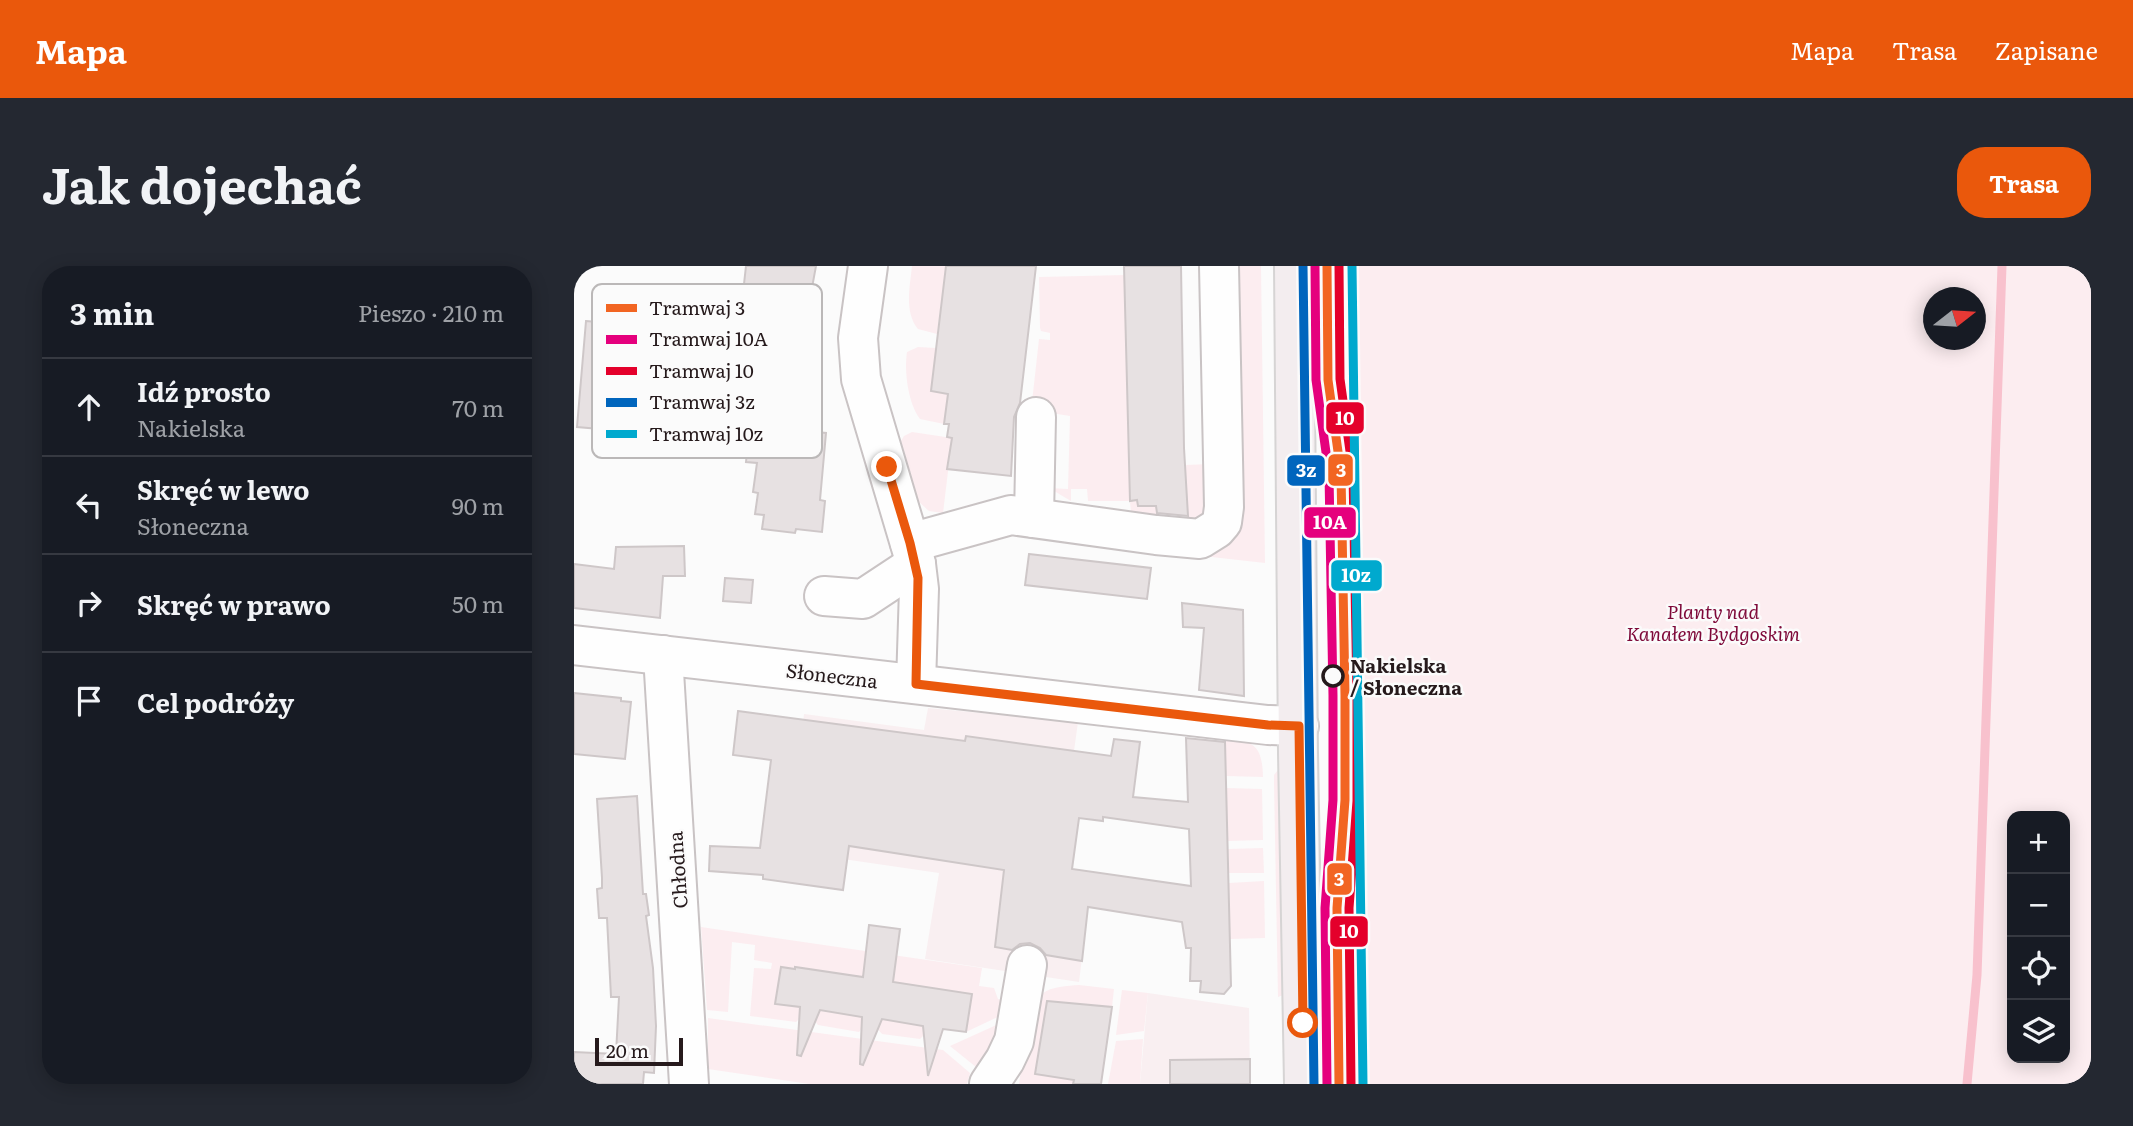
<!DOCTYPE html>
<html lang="pl">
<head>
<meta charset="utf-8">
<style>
  body { margin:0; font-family:Literata,serif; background:#242831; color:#f1f3f6 }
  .controls { position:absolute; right:21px; bottom:21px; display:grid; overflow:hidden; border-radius:14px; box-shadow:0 4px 18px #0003 }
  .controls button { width:63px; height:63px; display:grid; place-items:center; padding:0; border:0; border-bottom:2px solid #363941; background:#171b24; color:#f1f3f6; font:35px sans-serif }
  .compass { position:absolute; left:1349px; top:21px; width:63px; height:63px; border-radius:50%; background:#171b24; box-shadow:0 4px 18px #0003; rotate:73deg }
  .scale { position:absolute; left:21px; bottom:18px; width:88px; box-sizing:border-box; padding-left:7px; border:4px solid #261a1c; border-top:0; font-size:19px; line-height:24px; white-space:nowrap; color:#261a1c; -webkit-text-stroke:5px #fbfbfb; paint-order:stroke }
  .stop { position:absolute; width:21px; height:21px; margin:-16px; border:5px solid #ea580c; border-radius:50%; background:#fff }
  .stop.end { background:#ea580c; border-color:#fff; box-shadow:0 2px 7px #0008 }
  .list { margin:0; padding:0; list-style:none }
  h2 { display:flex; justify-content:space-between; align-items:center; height:91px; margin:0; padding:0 28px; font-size:30px }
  h2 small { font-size:23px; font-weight:400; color:#9ea1a6 }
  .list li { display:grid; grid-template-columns:46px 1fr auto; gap:21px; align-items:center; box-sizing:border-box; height:98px; padding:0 28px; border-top:2px solid #363941 }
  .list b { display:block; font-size:26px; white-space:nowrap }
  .list p { margin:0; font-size:23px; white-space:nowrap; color:#9ea1a6 }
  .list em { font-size:23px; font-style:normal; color:#9ea1a6 }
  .icon { flex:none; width:38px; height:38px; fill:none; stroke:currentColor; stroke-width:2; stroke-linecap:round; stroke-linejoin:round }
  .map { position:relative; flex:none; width:1517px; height:818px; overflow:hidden; border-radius:28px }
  header { display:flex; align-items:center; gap:42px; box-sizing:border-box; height:98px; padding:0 35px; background:#ea580c; color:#fff }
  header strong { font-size:33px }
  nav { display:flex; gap:38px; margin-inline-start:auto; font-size:24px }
  .intro { display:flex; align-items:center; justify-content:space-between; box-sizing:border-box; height:168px; padding:0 42px }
  h1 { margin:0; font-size:49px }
  .button { padding:18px 32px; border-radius:28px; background:#ea580c; color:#fff; font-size:24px; font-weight:700 }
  main { display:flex; gap:42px; padding:0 42px }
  aside { flex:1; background:#171b24; border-radius:28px; box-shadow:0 4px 18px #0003 }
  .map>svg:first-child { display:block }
  .built { fill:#f9eff1 }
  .green { fill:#fcedf0; fill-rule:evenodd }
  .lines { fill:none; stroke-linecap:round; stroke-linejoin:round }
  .stream { stroke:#f8c1cd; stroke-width:9 }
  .building { fill:#e7e1e2; stroke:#cec7c8; stroke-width:2; fill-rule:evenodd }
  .minor-casing { stroke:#c9c3c4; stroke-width:42 }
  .major-casing { stroke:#d6d4d4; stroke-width:42 }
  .minor { stroke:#fefefe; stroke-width:38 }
  .major { stroke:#f3edef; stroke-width:38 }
  .tram-1-casing { stroke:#fbfbfb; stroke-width:14 }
  .tram-2-casing { stroke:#fbfbfb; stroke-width:14 }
  .tram-3-casing { stroke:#fbfbfb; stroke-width:14 }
  .tram-4-casing { stroke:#fbfbfb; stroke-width:14 }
  .tram-5-casing { stroke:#fbfbfb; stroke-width:14 }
  .tram-1 { stroke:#f26522; stroke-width:9 }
  .tram-2 { stroke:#e5007d; stroke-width:9 }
  .tram-3 { stroke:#e4002b; stroke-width:9 }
  .tram-4 { stroke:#0065bd; stroke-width:9 }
  .tram-5 { stroke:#00a9ce; stroke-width:9 }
  .route { stroke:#ea580c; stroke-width:9 }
  .stop-dot { fill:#fbfbfb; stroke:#261a1c; stroke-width:3.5 }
  .labels { text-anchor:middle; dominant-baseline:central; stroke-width:5; stroke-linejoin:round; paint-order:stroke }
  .park-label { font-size:19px; font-style:italic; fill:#7e0939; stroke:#fbfbfb }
  .stop-label { font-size:19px; font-weight:bold; fill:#261a1c; stroke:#fbfbfb; text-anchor:start }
  .street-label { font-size:19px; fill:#261a1c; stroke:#fbfbfb }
  .key { fill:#fbfbfb; stroke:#bbb8b8; stroke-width:2 }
  .key-label { font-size:19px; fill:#261a1c }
  .line-badge { stroke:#fbfbfb; stroke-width:2.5 }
  .badge-label { font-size:19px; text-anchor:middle; font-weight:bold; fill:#fff }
</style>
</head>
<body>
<header>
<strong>Mapa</strong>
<nav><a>Mapa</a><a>Trasa</a><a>Zapisane</a></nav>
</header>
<div class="intro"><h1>Jak dojechać</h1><a class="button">Trasa</a></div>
<main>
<aside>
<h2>3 min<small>Pieszo · 210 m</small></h2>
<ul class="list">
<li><svg class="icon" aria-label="ahead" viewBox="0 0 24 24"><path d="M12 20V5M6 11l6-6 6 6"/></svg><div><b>Idź prosto</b><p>Nakielska</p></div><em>70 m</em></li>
<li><svg class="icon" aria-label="left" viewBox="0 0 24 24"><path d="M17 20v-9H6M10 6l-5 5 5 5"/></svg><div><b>Skręć w lewo</b><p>Słoneczna</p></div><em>90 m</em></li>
<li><svg class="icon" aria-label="right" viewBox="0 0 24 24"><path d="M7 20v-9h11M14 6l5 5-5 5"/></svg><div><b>Skręć w prawo</b></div><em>50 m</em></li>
<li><svg class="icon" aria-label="arrive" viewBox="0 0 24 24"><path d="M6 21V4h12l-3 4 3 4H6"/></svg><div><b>Cel podróży</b></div></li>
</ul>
</aside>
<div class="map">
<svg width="1517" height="818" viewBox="0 0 1517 818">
  <rect width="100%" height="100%" fill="#fbfbfb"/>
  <!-- built -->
  <g class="built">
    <path d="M 354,442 L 504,456 L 481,623 L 516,628 L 505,716 L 351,693 L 365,607 L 214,585 L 230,448 L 350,464 Z"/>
    <path d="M 574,727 L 675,742 L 676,818 L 566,818 Z"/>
  </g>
  <!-- green -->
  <g class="green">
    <path d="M 338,0 L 372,0 L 363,68 L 344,63 C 330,46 336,20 338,0 Z"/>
    <path d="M 663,0 L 687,0 L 691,297 L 584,285 L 635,278 Z"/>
    <path d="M 764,0 L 1517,0 L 1517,818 L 775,818 L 773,686 L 766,687 L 745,671 L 744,630 L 749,630 L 751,617 L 746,607 L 748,599 L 763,589 L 776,598 L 786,502 L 780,204 L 766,71 ZM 1360,32 L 1402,32 L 1402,74 L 1360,74 ZM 1438,550 L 1491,550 L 1491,792 L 1438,792 Z"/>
    <path d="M 551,9 L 556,234 L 563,234 L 564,240 L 582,240 L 583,254 L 613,253 L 613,232 L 611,231 L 611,199 L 637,198 L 637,246 L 636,253 L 626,261 L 568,257 C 556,254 557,245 556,235 L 514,235 L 513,223 L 497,223 L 497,235 L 475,222 L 494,223 L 496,150 L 477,147 L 474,137 L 458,136 L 465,73 L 476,74 L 476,67 L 467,65 L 466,62 L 465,11 Z"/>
    <path d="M 344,81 L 362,82 L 357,125 L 374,128 L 370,158 L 346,153 C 334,137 330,105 333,86 Z"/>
    <path d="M 338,166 L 378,172 L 369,247 L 355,245 L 345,236 L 327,175 L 330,170 Z"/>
    <path d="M 651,467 C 680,479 688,477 689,511 L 652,510 Z"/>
    <path d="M 709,498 L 709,729 L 704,731 L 700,517 L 700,509 Z"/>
    <path d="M 652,522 L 688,523 L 689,574 L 654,575 Z"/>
    <path d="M 689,582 L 690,607 L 655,607 L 654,583 Z"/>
    <path d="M 690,615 L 691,672 L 656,673 L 655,617 Z"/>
    <path d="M 127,661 L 408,702 L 405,720 L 420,722 L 424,733 L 432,735 L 430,748 L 392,766 L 382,726 L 222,701 L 221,703 L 207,701 L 201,737 L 228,741 L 225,753 L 222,756 L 176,750 L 180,702 L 197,703 L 198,697 L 180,694 L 181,679 L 158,676 L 154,746 L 133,744 Z"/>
    <path d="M 505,719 L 540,723 L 538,741 L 473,735 L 461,808 L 500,814 L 499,818 L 445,818 C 449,796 451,742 468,728 C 478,720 493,720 505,719 Z"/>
    <path d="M 548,724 L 574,727 L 570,765 L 542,769 Z"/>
    <path d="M 242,744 L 290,751 L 288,762 L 285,766 L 244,759 L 241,755 Z"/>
    <path d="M 134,752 L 369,784 L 396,807 L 393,818 L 235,818 L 134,803 Z"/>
    <path d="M 305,753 L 352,760 L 351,768 L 346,773 L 308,768 L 303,762 Z"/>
    <path d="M 429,756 L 426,770 L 402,801 L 376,780 Z"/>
    <path d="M 569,773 L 566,818 L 534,818 L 542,775 Z"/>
  </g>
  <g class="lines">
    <!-- stream -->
    <path class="stream" d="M 1393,818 L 1403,709 L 1428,0"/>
  </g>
  <!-- building -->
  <g class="building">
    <path d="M 172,0 L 242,0 L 232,54 L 229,106 L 237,107 L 231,165 L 252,167 L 246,234 L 251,235 L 248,266 L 222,263 L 221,267 L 188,263 L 190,249 L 181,248 L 184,227 L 179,226 L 183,197 L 172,196 L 175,166 L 164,165 L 167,136 L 157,135 Z"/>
    <path d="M 372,0 L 462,0 L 446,137 L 440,151 L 437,210 L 373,203 L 378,172 L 373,171 L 375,158 L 370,158 L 374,128 L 357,125 Z"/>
    <path d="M 550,0 L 607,0 L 610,182 L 614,250 L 583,247 L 582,240 L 564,240 L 563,234 L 556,235 Z"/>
    <path d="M 12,55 L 58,59 L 57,79 L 106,79 L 107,117 L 53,112 L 49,165 L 3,161 Z"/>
    <path d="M 110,280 L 111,310 L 89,310 L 86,352 L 0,342 L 0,298 L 40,303 L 42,281 Z"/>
    <path d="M 455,288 L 577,302 L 573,333 L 451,319 Z"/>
    <path d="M 151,312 L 179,314 L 177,337 L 149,335 Z"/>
    <path d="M 608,337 L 669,344 L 670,430 L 625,424 L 630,362 L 609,361 Z"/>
    <path d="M 0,427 L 47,432 L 47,435 L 57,436 L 51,493 L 0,488 Z"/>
    <path d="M 164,445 L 391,475 L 392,470 L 537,490 L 540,473 L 566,476 L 559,531 L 614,536 L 612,472 L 651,476 L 657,720 L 650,728 L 626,726 L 627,715 L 616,715 L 617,682 L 612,682 L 608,656 L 514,641 L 508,695 L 472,689 L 466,682 L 456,677 L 446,678 L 438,684 L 421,681 L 430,604 L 275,580 L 269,624 L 189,613 L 189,609 L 135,605 L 136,580 L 186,582 L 197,494 L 159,489 ZM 529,551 L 615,563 L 617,620 L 498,603 L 505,552 L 529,555 Z"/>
    <path d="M 63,530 L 69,628 L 72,628 L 75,649 L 72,650 L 79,702 L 82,760 L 80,807 L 70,806 L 69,818 L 0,818 L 0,786 L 42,788 L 45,731 L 37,731 L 33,652 L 25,652 L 23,623 L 28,622 L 28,612 L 23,533 Z"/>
    <path d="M 295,659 L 326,663 L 319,716 L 398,728 L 392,766 L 369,763 L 354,810 L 349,760 L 308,753 L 289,799 L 286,798 L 288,751 L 246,744 L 227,790 L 223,789 L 226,741 L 201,738 L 207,701 L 221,703 L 221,701 L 289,711 Z"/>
    <path d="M 473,735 L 538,741 L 527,818 L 499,818 L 500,814 L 461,808 Z"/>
    <path d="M 676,793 L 676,818 L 596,818 L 596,794 Z"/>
  </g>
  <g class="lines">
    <defs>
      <g id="minor">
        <path d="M 294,0 L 284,72 L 287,113 L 342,298 L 345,323 L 342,418"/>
        <path d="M 460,252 L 462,151"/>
        <path d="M 336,277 L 437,249 L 582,269 L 626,273 L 642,263 L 648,256 L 650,241 L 645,0"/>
        <path d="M 250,330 L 289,333 L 342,298"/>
        <path d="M 0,379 L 694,459 L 725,460"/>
        <path d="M 89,389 L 115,818"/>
        <path d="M 415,818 L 431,794 L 440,775 L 453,699"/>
      </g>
      <path id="major" d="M 720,0 L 724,487 L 730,818"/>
    </defs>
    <!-- minor casing -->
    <use href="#minor" class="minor-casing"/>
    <!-- major casing -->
    <use href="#major" class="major-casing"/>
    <!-- minor -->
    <use href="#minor" class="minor"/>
    <!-- major -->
    <use href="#major" class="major"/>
    <defs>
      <path id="tram-1" d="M 753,0 L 754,114 L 767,207 L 771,429 L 771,534 L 763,642 L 765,818"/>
      <path id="tram-2" d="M 741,0 L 742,114 L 755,208 L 759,429 L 759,534 L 751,642 L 753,818"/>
      <path id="tram-3" d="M 765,0 L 766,113 L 779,207 L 783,429 L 783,535 L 775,642 L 777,818"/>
      <path id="tram-4" d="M 729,0 L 740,818"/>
      <path id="tram-5" d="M 778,0 L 789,818"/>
    </defs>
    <!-- tram-1 casing -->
    <use href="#tram-1" class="tram-1-casing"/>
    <!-- tram-2 casing -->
    <use href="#tram-2" class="tram-2-casing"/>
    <!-- tram-3 casing -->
    <use href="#tram-3" class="tram-3-casing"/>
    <!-- tram-4 casing -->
    <use href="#tram-4" class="tram-4-casing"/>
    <!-- tram-5 casing -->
    <use href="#tram-5" class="tram-5-casing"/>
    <!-- tram-1 -->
    <use href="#tram-1" class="tram-1"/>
    <!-- tram-2 -->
    <use href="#tram-2" class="tram-2"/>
    <!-- tram-3 -->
    <use href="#tram-3" class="tram-3"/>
    <!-- tram-4 -->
    <use href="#tram-4" class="tram-4"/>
    <!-- tram-5 -->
    <use href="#tram-5" class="tram-5"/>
  </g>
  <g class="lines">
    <!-- route -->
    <path class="route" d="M 313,201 L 336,277 L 344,312 L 342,418 L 694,459 L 725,460 L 729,757"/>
  </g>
  <!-- markers -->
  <circle class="stop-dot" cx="759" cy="410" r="10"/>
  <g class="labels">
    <!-- park labels -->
    <g class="park-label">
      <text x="1139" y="345">Planty nad<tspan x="1139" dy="22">Kanałem Bydgoskim</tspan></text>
    </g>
    <!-- stop labels -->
    <g class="stop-label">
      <text x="776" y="399">Nakielska<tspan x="776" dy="22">/ Słoneczna</tspan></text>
    </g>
    <!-- street labels -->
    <g class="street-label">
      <text transform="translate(258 409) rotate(7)">Słoneczna</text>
      <text transform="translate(103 604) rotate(-94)">Chłodna</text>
    </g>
  </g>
  <!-- legend -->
  <rect x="18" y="18" width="230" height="174" rx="10" class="key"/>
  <rect x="32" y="38" width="31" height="8" fill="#f26522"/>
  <rect x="32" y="69" width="31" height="9" fill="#e5007d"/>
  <rect x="32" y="101" width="31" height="8" fill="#e4002b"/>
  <rect x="32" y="132" width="31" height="9" fill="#0065bd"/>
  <rect x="32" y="164" width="31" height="8" fill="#00a9ce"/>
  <g class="key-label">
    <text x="75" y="49">Tramwaj 3</text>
    <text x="75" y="80">Tramwaj 10A</text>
    <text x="75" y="112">Tramwaj 10</text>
    <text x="75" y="143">Tramwaj 3z</text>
    <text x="75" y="175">Tramwaj 10z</text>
  </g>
  <g class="line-badge">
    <rect x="751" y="135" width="40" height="34" rx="7" fill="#e4002b"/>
    <rect x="753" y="187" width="27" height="34" rx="7" fill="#f26522"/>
    <rect x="712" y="188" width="40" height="33" rx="7" fill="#0065bd"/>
    <rect x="729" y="240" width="54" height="33" rx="7" fill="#e5007d"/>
    <rect x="756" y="293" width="53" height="33" rx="7" fill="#00a9ce"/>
    <rect x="752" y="596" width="27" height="34" rx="7" fill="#f26522"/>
    <rect x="755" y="649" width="40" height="33" rx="7" fill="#e4002b"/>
  </g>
  <g class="badge-label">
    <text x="771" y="159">10</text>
    <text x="767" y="211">3</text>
    <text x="732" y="211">3z</text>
    <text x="756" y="263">10A</text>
    <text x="782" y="316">10z</text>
    <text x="765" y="620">3</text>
    <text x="775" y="672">10</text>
  </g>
</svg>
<div class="controls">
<button>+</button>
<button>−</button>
<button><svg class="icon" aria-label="locate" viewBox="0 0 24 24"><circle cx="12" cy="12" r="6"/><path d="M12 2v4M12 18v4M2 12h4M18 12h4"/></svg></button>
<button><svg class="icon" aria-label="layers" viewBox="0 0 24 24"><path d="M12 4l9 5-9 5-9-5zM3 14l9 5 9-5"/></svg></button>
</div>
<svg class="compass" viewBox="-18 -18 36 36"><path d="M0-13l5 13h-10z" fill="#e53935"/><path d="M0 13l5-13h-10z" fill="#9ea1a6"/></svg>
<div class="scale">20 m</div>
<div class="stop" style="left:729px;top:757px"></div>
<div class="stop end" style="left:313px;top:201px"></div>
</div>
</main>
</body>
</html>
